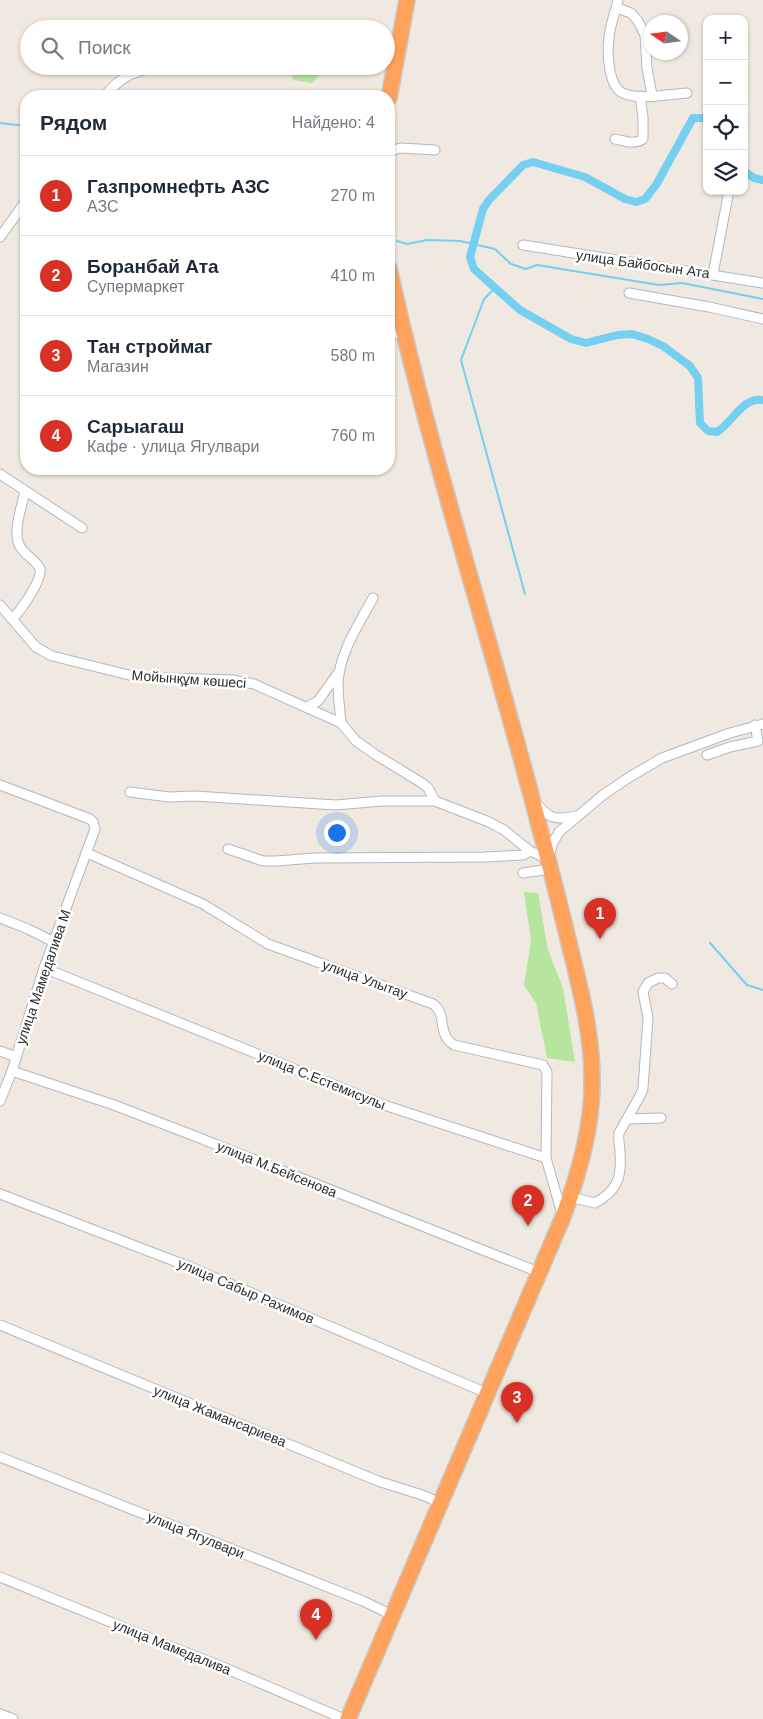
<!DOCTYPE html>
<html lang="ru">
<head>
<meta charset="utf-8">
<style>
  body { margin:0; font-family:Helvetica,sans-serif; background:#f2f2f3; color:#1f2937 }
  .controls { position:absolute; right:15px; top:15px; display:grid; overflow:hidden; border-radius:10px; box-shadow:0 1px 4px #0004 }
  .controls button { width:45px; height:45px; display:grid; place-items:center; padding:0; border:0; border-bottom:1px solid #e0e1e3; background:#fff; color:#1f2937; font:25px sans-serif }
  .compass { position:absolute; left:643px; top:15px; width:45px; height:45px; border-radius:50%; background:#fff; box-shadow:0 1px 4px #0004; rotate:283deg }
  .you { position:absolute; left:336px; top:832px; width:18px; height:18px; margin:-12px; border:4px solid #fff; border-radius:50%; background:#1a73e8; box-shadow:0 0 0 8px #1a73e833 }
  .badge { display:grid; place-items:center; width:32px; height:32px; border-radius:50%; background:#d93025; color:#fff; font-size:16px; font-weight:700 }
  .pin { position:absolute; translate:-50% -41px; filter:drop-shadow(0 1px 2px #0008) }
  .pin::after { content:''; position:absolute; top:26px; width:18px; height:15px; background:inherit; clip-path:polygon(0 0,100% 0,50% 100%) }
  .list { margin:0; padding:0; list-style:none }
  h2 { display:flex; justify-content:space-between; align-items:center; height:65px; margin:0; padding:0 20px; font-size:21px }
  h2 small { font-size:16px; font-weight:400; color:#747a83 }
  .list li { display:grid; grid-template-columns:32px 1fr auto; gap:15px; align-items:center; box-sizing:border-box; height:80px; padding:0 20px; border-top:1px solid #e0e1e3 }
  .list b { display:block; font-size:19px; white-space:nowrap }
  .list p { margin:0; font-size:16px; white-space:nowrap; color:#747a83 }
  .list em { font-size:16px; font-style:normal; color:#747a83 }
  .icon { flex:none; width:28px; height:28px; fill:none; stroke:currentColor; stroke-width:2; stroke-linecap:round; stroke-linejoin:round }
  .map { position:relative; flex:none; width:763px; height:1719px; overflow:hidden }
  .search { position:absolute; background:#fff; box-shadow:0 1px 4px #0004; left:20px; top:20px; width:375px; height:55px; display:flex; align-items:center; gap:12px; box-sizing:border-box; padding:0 18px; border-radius:28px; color:#747a83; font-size:19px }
  .panel { position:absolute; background:#fff; box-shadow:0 1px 4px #0004; left:20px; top:90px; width:375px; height:385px; border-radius:20px }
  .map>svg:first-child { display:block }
  .green { fill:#b6e59e }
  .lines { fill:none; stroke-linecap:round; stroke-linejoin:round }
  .stream { stroke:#75cff0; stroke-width:2 }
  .canal { stroke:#75cff0; stroke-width:8 }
  .street-casing { stroke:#b4b7c1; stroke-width:11 }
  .highway-casing { stroke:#c9c9c9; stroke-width:18 }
  .street { stroke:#fff; stroke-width:9 }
  .highway { stroke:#ffa35c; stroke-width:15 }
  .labels { text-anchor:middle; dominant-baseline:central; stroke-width:5; stroke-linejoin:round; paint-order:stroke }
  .street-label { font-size:14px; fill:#2e2e2e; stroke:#fff }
</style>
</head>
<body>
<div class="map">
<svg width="763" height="1719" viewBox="0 0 763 1719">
  <rect width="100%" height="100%" fill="#efe9e1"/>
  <!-- green -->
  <g class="green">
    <path d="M 294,70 L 325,70 L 312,83 L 293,80 L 291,74 Z"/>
    <path d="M 524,892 L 538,893 L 548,950 L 563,988 L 575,1062 L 547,1058 L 536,1003 L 524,985 L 531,941 Z"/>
  </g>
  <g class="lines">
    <!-- stream -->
    <g class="stream">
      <path d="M 0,123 L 26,126"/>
      <path d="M 397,241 L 407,244 L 427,240 L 460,241 L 495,249 L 511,264 L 526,269 L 537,265 L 659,285 L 682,283 L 763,299"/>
      <path d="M 495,288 L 484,299 L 461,360 L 525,594"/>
      <path d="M 710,943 L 747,985 L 763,990"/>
    </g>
    <!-- canal -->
    <g class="canal">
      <path d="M 707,118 L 693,118 L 656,185 L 645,199 L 636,202 L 625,199 L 585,177 L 533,162 L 523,165 L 489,200 L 483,209 L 470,257 L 474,269 L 520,310 L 571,339 L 586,343 L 617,335 L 632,334 L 648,339 L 663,346 L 690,366 L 698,378 L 700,423 L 708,431 L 717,432 C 733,422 742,397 763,400"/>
      <path d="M 744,171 L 754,178 L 763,180"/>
    </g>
    <defs>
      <g id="street">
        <path d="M 618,0 C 615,13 610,25 609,38 C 607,53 608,89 625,94 C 641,100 670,94 687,93"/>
        <path d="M 617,8 L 631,13 L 638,21 L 645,35 L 647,68 L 652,95"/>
        <path d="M 105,96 C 128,65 158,67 192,66"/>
        <path d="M 615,139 C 624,141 635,145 643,139 L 643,117 L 640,96"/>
        <path d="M 389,151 L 401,148 L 435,150"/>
        <path d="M 0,237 L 26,201"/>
        <path d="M 523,245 L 763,283"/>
        <path d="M 713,274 L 728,196"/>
        <path d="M 629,293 L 709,307 L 763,319"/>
        <path d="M 389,335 L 404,332"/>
        <path d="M 0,474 L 82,528"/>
        <path d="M 0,605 L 36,647 L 52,656 L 137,677 L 233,680 L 254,684 L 341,723 L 356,741 L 376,755 L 422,783 L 428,788 L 435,801"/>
        <path d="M 12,619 C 20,612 43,579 40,569 C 37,560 22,555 18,542 C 14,527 22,506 25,491"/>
        <path d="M 307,707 L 318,701 L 338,673"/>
        <path d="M 341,723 C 340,710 338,697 338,684 C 339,653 359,624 373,598"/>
        <path d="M 707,755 L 730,747 L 758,741 L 755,725"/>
        <path d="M 0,785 L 90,819 L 93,822 L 95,829 L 44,968 L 12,1071 L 0,1101"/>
        <path d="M 130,792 L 169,797 L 195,796 L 336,805 L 382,801 L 435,801 L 489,822 L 504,830 L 530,851 L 548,859 L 553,843 L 559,832 L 603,795 L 628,778 L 662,758 L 730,733 L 763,724"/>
        <path d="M 535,802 C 549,818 554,821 576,816"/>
        <path d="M 228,849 L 263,861 L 276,861 L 315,858 L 485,857 L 523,855 L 530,851"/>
        <path d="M 87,853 L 203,904 L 268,944 L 433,1004 C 448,1014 436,1034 454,1045 L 543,1065 L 547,1072 L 546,1158 L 562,1214"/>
        <path d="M 523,873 L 550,869"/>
        <path d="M 0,918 L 28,929 L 54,942"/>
        <path d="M 44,968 L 384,1105 L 546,1158"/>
        <path d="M 0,1051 L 16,1057"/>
        <path d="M 12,1071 L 114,1105 L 192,1135 L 541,1273"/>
        <path d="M 627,1119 L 661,1118"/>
        <path d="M 0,1194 L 190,1267 L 489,1394"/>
        <path d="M 570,1197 L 595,1203 C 617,1191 622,1178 620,1153 C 620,1146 618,1140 619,1133 L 641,1094 L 643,1088 L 648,1018 L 643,992 L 648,983 L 658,978 L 665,978 L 672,984"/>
        <path d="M 0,1325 L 378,1481 L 425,1496 L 440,1503"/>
        <path d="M 0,1457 L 363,1601 L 392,1615"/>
        <path d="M 0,1577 L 157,1641 L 218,1665 L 344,1719"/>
        <path d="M 0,1714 L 13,1719"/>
      </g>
      <g id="highway">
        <path d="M 389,98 L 407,0"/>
        <path d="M 348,1719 L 563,1217 C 579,1173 593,1126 592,1078 C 592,1032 580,988 569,943 C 560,906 551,870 541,833 C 493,645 431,459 389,268"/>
      </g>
    </defs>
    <!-- street casing -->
    <use href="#street" class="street-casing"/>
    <!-- highway casing -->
    <use href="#highway" class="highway-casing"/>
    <!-- street -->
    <use href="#street" class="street"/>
    <!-- highway -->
    <use href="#highway" class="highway"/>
  </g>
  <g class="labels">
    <!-- street labels -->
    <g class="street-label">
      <text transform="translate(643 264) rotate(8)">улица Байбосын Ата</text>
      <text transform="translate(189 679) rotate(4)">Мойынқұм көшесі</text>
      <text transform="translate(43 977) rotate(-71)">улица Мамедалива М</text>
      <text transform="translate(365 979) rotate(20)">улица Улытау</text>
      <text transform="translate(322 1080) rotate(22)">улица С.Естемисулы</text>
      <text transform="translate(277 1169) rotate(22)">улица М.Бейсенова</text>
      <text transform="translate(246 1291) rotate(23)">улица Сабыр Рахимов</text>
      <text transform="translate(220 1416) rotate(22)">улица Жамансариева</text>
      <text transform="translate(196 1535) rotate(22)">улица Ягулвари</text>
      <text transform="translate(172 1647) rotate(22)">улица Мамедалива</text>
    </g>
  </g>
</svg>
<div class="controls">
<button>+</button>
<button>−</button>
<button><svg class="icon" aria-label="locate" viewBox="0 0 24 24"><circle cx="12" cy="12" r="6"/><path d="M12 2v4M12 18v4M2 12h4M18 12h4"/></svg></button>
<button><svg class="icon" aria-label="layers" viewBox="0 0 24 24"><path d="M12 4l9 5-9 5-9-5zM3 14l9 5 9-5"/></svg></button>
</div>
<svg class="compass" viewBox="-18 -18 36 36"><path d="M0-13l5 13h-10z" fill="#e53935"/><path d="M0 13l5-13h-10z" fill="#747a83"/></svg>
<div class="you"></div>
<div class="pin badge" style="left:600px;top:939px">1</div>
<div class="pin badge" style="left:528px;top:1226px">2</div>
<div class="pin badge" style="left:517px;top:1423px">3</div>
<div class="pin badge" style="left:316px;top:1640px">4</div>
<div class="search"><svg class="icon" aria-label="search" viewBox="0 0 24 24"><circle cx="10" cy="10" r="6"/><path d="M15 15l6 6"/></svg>Поиск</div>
<section class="panel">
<h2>Рядом<small>Найдено: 4</small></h2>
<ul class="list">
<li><span class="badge">1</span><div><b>Газпромнефть АЗС</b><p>АЗС</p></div><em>270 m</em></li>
<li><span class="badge">2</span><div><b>Боранбай Ата</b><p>Супермаркет</p></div><em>410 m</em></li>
<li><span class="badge">3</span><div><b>Тан строймаг</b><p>Магазин</p></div><em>580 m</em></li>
<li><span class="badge">4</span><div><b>Сарыагаш</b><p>Кафе · улица Ягулвари</p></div><em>760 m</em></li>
</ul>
</section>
</div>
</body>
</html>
